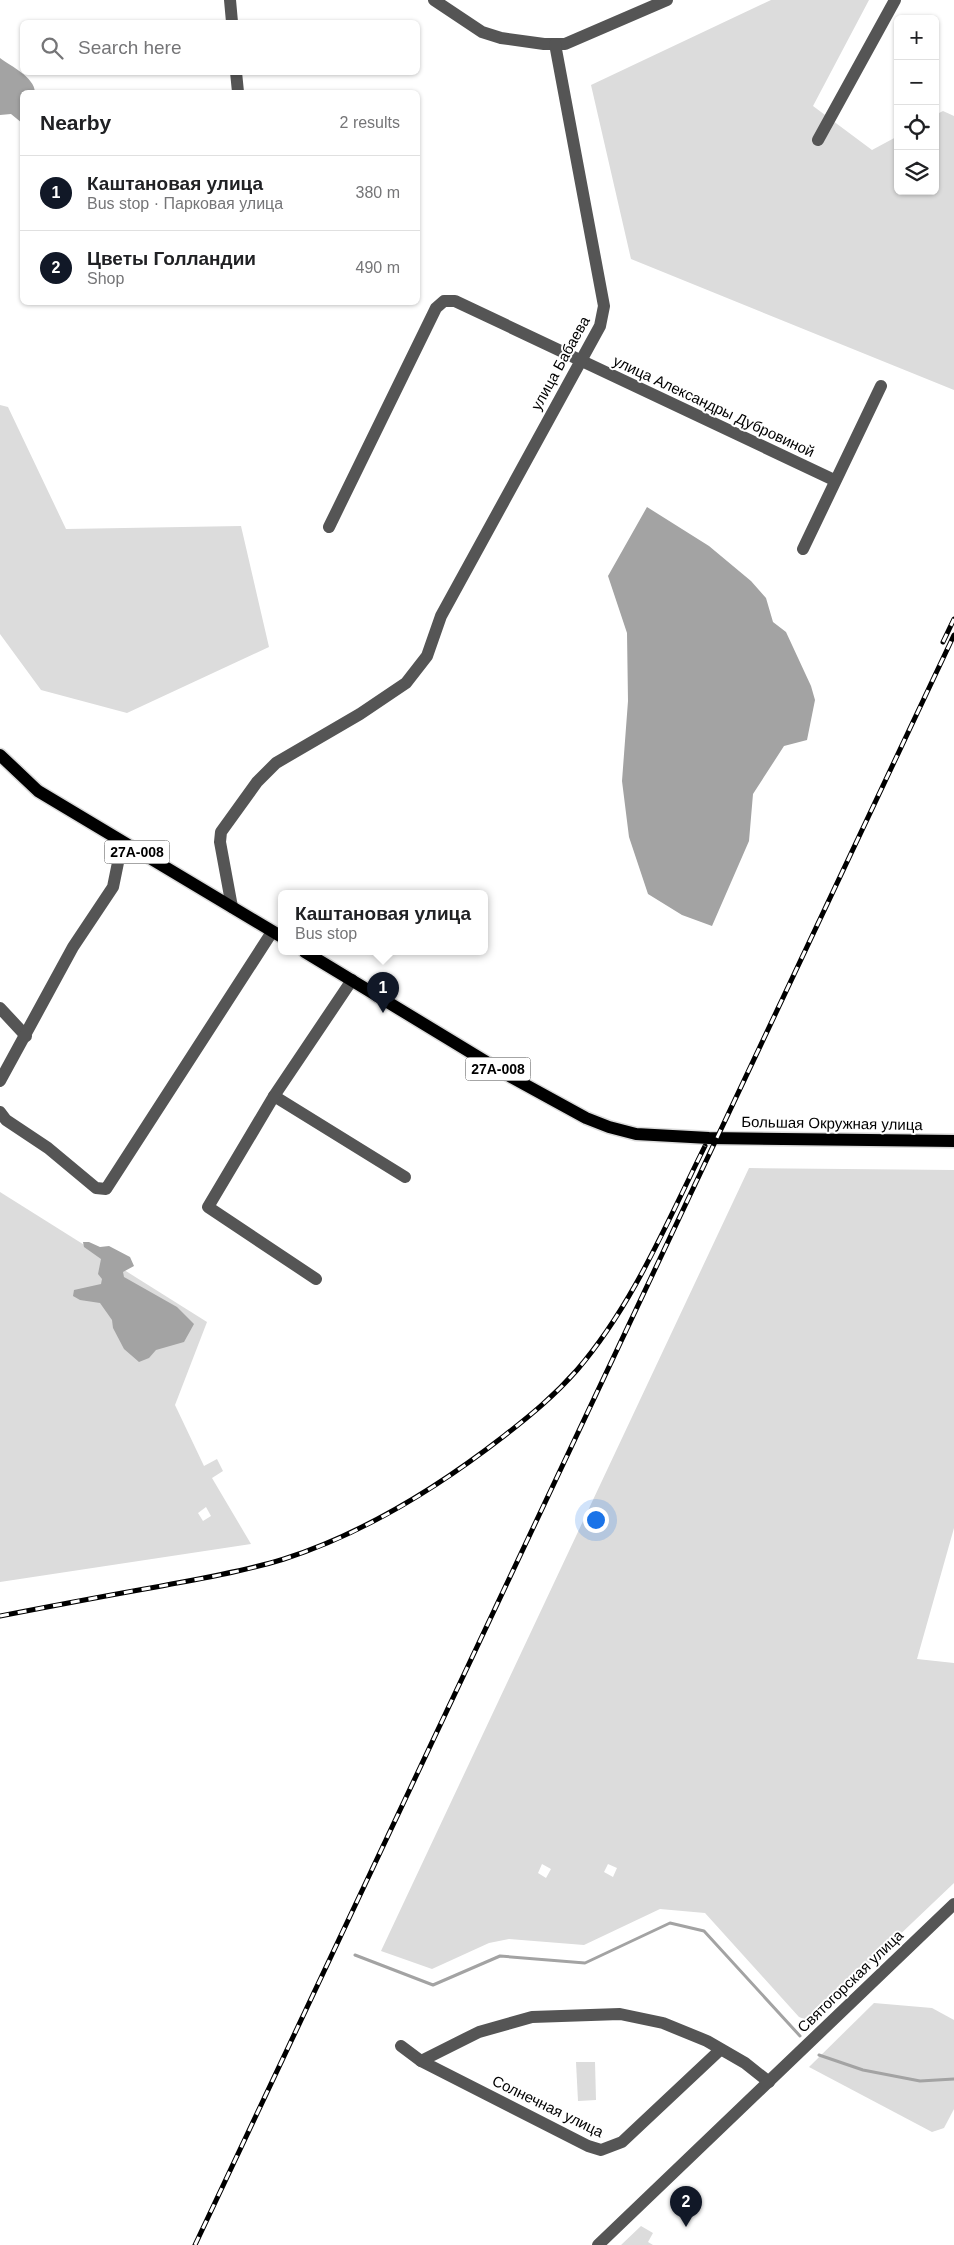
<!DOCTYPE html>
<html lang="en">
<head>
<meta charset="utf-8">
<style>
  body { margin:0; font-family:Arial,sans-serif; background:#f6f6f6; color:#202124 }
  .controls { position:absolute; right:15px; top:15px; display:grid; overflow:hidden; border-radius:8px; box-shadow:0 1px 4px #0004 }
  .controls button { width:45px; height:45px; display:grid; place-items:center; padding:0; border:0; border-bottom:1px solid #e0e0e0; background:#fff; color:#202124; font:25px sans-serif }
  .you { position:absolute; left:595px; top:1519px; width:18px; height:18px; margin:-12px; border:4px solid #fff; border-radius:50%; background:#1a73e8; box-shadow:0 0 0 8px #1a73e833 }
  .badge { display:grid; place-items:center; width:32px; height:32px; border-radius:50%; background:#111827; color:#fff; font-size:16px; font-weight:700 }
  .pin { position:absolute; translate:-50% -41px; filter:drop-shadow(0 1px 2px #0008) }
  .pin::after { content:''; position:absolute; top:26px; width:18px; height:15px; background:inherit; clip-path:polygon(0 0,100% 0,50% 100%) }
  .popup { position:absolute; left:278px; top:890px; width:210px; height:65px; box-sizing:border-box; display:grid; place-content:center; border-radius:8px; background:#fff; filter:drop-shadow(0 1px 4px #0005); font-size:16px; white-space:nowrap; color:#757577 }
  .popup b { font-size:19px; color:#202124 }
  .popup::after { content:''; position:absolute; left:50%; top:100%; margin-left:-10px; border:10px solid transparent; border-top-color:#fff }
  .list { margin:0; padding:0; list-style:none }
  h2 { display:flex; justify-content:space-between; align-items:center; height:65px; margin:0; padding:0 20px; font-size:21px }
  h2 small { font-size:16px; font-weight:400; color:#757577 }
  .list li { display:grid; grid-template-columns:32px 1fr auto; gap:15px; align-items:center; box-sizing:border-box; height:75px; padding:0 20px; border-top:1px solid #e0e0e0 }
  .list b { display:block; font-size:19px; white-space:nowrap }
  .list p { margin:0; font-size:16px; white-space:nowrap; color:#757577 }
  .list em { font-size:16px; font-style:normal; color:#757577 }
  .icon { flex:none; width:28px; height:28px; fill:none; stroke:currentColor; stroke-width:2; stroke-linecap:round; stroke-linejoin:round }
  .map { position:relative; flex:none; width:954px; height:2245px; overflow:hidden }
  .search { position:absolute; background:#fff; box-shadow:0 1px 4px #0004; left:20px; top:20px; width:400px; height:55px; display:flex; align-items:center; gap:12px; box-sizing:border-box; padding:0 18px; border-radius:8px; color:#757577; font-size:19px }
  .panel { position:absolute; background:#fff; box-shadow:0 1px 4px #0004; left:20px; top:90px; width:400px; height:215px; border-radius:8px }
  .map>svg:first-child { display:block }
  .green { fill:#dcdcdc; fill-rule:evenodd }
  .water { fill:#a3a3a3 }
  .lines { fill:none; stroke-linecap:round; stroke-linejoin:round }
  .stream { stroke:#a3a3a3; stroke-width:3 }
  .major-casing { stroke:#dbdbdb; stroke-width:15 }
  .minor { stroke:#555; stroke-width:12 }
  .major { stroke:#000; stroke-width:12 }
  .rail-casing { stroke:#000; stroke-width:5 }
  .rail { stroke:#fff; stroke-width:3; stroke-dasharray:9; stroke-linecap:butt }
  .labels { text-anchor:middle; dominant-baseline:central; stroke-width:4; stroke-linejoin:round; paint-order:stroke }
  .shield { fill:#fff; stroke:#4c4c4c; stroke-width:1 }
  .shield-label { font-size:14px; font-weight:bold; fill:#000 }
  .street-label { font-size:15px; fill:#000; stroke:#fff }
</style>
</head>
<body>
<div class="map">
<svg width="954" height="2245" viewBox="0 0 954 2245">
  <rect width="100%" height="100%" fill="#fff"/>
  <!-- green -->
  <g class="green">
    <path d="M 771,0 L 869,0 L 813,106 L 872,150 L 898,136 L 898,191 L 935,191 L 935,115 L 943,111 L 954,116 L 954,390 L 631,259 L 591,85 Z"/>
    <path d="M 0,405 L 8,407 L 66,529 L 241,526 L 269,647 L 127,713 L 41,690 L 0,634 Z"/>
    <path d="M 749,1168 L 954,1170 L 954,1528 L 917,1659 L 954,1663 L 954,1883 L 809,2021 L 799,2017 L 705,1913 L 660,1909 L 584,1945 L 509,1939 L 489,1943 L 432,1969 L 381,1951 ZM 542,1864 L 551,1869 L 546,1878 L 538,1873 ZM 608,1864 L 617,1868 L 613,1877 L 604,1872 Z"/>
    <path d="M 0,1192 L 207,1322 L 175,1405 L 204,1466 L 217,1459 L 223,1471 L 212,1478 L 251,1544 L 0,1582 ZM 206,1507 L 211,1516 L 203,1521 L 198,1513 Z"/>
    <path d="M 874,2003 L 932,2008 L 954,2020 L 954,2109 L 944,2128 L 932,2132 L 809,2067 Z"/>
    <path d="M 576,2062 L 595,2062 L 596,2100 L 578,2101 Z"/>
    <path d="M 641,2226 L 653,2233 L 648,2242 L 653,2245 L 621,2245 Z"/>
  </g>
  <!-- water -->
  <g class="water">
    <path d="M 0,58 C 12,67 34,77 35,92 L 22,92 L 22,123 L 11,114 L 0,115 Z"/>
    <path d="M 647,507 L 709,546 L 751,581 L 766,598 L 773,622 L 786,632 L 811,686 L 815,700 L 807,740 L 784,746 L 753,794 L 749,841 L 712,926 L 682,915 L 648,894 L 629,837 L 622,781 L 628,701 L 627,633 L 608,576 Z"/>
    <path d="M 83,1242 L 89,1242 L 100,1247 L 109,1246 L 130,1257 L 134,1266 L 123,1272 L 124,1277 L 177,1307 L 194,1324 L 184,1342 L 156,1350 L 149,1358 L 139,1362 L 124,1349 L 113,1328 L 112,1320 L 100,1303 L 80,1300 L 73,1296 L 74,1290 L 101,1284 L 102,1279 L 98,1274 L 101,1259 L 84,1247 Z"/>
  </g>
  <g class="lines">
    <!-- stream -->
    <g class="stream">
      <path d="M 355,1955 L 433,1985 L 500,1956 L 585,1963 L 670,1923 L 704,1931 L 800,2036"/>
      <path d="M 819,2055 L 863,2070 L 920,2081 L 954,2079"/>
    </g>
    <defs>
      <g id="major">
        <path d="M 0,755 L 38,791 L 282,937"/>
        <path d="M 305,952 L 513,1078 L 586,1118 L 609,1127 L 636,1134 L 709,1138 L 954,1141"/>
      </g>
    </defs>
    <!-- major casing -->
    <use href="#major" class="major-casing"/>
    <!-- minor -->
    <g class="minor">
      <path d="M 230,0 L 232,22"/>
      <path d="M 434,0 L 482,32 L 501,38 L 544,44 L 565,44 L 667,0"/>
      <path d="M 236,72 L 238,92"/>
      <path d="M 818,140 L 895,0"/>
      <path d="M 329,527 L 436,308 L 444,301 L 455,301 L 834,480"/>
      <path d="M 803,549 L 881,386"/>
      <path d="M 232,907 L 220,842 L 221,832 L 257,782 L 276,763 L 360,714 L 406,683 L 427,656 L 441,616 L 600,326 L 604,306 L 555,44"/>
      <path d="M 0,1008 L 26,1036"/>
      <path d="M 0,1081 L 73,947 L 113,887 L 122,843"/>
      <path d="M 274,1096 L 405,1177"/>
      <path d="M 0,1112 L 6,1120 L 48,1148 L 96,1188 L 106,1189 L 272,932"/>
      <path d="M 316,1279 L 208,1207 L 274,1096 L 352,980"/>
      <path d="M 401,2046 L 421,2061"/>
      <path d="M 720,2050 L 622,2142 L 601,2150 L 588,2146 L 421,2061 L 479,2032 L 532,2017 L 620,2014 L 663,2023 L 707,2041 L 745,2063 L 769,2082"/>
      <path d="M 598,2245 L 954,1904"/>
    </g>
    <!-- major -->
    <use href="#major" class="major"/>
    <defs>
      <g id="rail">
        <path d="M 943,642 L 954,619"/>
        <path d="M 0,1616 C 52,1606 104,1596 156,1587 C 198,1579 242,1572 284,1559 C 365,1533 437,1488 504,1436 C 531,1415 554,1396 577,1370 C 633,1305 667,1222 705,1146"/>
        <path d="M 195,2245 L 954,635"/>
      </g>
    </defs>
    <!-- rail casing -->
    <use href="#rail" class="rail-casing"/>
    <!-- rail -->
    <use href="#rail" class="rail"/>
  </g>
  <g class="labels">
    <!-- shield labels -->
    <g class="shield">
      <rect x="104.5" y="840.5" width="65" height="23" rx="4"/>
      <rect x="465.5" y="1057.5" width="65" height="23" rx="4"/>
    </g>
    <g class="shield-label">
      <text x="137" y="852">27А-008</text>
      <text x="498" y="1069">27А-008</text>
    </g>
    <!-- street labels -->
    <g class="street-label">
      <text transform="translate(560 363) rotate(-61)">улица Бабаева</text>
      <text transform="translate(714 406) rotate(25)">улица Александры Дубровиной</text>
      <text transform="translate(832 1123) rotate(1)">Большая Окружная улица</text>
      <text transform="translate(850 1981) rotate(-44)">Святогорская улица</text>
      <text transform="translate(548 2106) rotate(26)">Солнечная улица</text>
    </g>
  </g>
</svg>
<div class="controls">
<button>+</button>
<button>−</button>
<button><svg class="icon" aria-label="locate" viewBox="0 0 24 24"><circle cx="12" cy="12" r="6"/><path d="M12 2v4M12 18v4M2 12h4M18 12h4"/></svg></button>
<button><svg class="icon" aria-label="layers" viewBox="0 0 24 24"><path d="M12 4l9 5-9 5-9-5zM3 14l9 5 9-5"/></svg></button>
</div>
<div class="you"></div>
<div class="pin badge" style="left:383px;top:1013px">1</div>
<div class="popup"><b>Каштановая улица</b>Bus stop</div>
<div class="pin badge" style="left:686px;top:2227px">2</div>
<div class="search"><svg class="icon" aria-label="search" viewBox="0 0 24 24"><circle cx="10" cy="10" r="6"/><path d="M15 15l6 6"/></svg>Search here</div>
<section class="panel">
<h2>Nearby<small>2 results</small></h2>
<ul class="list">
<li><span class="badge">1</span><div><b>Каштановая улица</b><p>Bus stop · Парковая улица</p></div><em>380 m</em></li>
<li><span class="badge">2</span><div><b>Цветы Голландии</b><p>Shop</p></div><em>490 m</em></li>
</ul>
</section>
</div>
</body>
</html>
